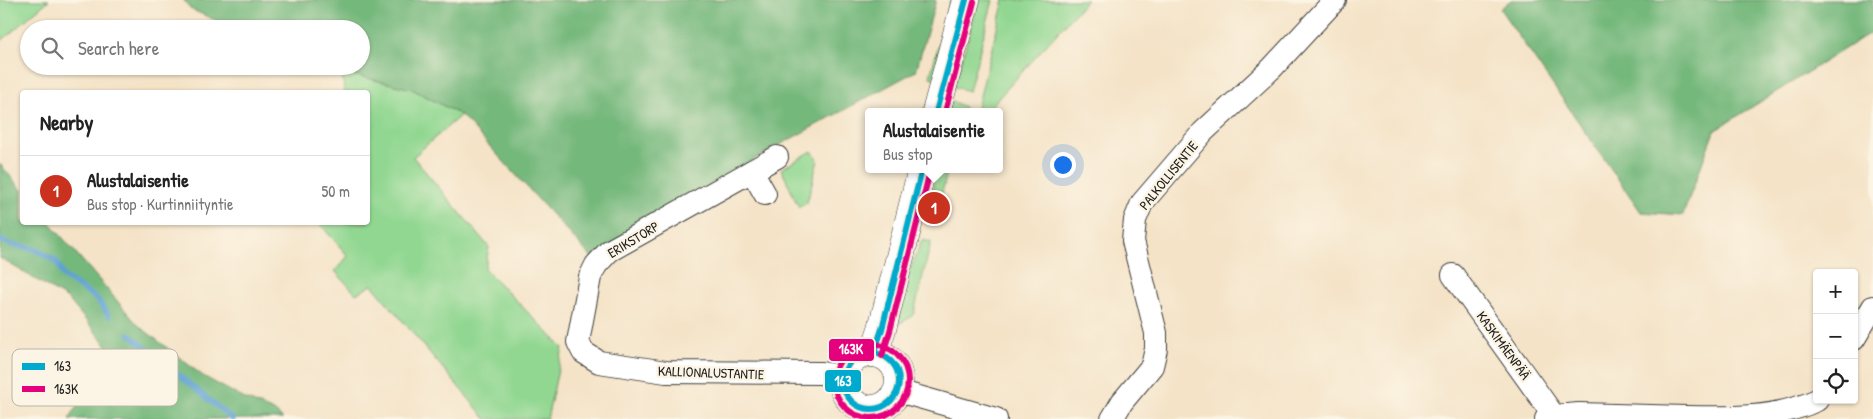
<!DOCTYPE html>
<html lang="en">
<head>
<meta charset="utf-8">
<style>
  body { margin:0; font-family:"Patrick Hand",sans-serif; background:#f2f2f2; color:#222 }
  .controls { position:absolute; right:15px; bottom:15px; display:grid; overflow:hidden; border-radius:5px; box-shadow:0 1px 4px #0004 }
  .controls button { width:45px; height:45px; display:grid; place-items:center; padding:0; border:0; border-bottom:1px solid #e0e0e0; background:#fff; color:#222; font:25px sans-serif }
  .you { position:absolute; left:1062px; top:164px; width:18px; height:18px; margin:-12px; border:4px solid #fff; border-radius:50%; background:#1a73e8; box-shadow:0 0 0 8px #1a73e833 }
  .badge { display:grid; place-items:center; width:32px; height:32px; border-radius:50%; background:#c8321e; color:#fff; font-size:16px; font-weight:700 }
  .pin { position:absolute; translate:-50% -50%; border:2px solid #fff; box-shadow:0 1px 5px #0006 }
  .popup { position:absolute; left:865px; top:108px; width:138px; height:65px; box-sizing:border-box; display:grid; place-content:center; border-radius:5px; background:#fff; filter:drop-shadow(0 1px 4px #0005); font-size:16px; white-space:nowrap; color:#767676 }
  .popup b { font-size:19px; color:#222 }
  .popup::after { content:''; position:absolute; left:50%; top:100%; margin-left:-10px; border:10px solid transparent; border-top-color:#fff }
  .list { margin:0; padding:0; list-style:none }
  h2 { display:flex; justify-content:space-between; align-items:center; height:65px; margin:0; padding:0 20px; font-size:21px }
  h2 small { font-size:16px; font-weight:400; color:#767676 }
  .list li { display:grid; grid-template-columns:32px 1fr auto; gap:15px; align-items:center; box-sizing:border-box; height:70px; padding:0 20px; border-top:1px solid #e0e0e0 }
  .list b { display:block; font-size:19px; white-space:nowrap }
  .list p { margin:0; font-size:16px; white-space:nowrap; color:#767676 }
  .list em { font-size:16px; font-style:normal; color:#767676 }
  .icon { flex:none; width:28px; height:28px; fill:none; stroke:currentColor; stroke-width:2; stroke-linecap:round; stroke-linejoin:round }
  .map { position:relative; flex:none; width:1873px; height:419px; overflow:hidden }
  .search { position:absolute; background:#fff; box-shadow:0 1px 4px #0004; left:20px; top:20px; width:350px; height:55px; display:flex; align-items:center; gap:12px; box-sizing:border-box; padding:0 18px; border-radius:28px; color:#767676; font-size:19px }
  .panel { position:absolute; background:#fff; box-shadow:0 1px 4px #0004; left:20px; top:90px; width:350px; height:135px; border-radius:5px }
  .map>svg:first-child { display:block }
  .green { fill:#91d791; stroke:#567a56 }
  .forest { fill:#74b87b; stroke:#486a4c }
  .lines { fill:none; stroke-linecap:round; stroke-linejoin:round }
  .stream { stroke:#5fa1d3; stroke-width:5.5 }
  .street-casing { stroke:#3c3a36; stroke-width:24 }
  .secondary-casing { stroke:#3c3a36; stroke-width:29 }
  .street { stroke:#fff; stroke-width:22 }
  .secondary { stroke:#fff; stroke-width:28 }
  .bus-1-casing { stroke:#fcf5e5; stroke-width:10 }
  .bus-2-casing { stroke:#fcf5e5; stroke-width:10 }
  .bus-1 { stroke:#00a9ce; stroke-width:6 }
  .bus-2 { stroke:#e5007d; stroke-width:6 }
  .labels { text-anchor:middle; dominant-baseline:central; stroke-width:5; stroke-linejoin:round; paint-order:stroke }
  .street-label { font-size:14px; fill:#1c1c1c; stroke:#fcf5e5 }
  .key { fill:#fcf5e5; stroke:#b9b4a9; stroke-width:1 }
  .key-label { font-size:14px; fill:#1c1c1c }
  .line-badge { stroke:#fcf5e5; stroke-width:2 }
  .badge-label { font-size:14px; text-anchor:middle; font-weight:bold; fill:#fff }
</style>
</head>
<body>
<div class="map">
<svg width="1873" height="419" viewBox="0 0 1873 419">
  <rect width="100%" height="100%" fill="#fcf5e5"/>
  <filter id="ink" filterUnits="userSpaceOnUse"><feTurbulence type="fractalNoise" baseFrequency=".02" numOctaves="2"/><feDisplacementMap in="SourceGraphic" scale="10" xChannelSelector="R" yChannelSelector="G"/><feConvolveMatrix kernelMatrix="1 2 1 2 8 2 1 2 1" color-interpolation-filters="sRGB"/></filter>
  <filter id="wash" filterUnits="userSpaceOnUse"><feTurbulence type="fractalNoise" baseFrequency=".0096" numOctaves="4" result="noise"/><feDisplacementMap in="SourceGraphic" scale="20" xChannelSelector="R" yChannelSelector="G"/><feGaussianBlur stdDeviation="1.12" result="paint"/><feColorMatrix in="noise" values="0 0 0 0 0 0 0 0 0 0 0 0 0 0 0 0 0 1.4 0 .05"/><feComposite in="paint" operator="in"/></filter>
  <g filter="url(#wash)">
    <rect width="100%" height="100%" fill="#f4e3c7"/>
    <!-- green -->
    <g class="green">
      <path d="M 0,0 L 49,0 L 0,42 Z"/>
      <path d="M 950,0 L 958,0 L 936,79 L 930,77 Z"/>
      <path d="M 979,0 L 993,0 L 969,91 L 954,87 Z"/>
      <path d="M 1004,0 L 1087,0 L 986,112 L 976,112 Z"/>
      <path d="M 342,72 L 412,89 L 461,115 L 413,157 L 489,247 L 485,269 L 563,348 L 547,419 L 486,419 L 372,285 L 356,294 L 335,271 L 348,256 L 319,223 L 368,222 L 368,92 L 342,92 L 344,90 Z"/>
      <path d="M 950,100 L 964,107 L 964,112 L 946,112 Z"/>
      <path d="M 812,151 L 818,160 L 807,203 L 799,207 C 792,195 788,182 781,169 Z"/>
      <path d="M 934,169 L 948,169 L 941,197 L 933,195 Z"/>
      <path d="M 922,240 L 931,242 L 914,313 L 911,317 L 897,325 L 904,285 Z"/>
    </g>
    <!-- forest -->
    <g class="forest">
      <path d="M 184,0 L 936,0 L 916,71 L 772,149 L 591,257 L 461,115 L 412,89 L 342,72 L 326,66 L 361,66 L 361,29 L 236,29 L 190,9 Z"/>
      <path d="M 1511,0 L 1873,0 L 1873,31 L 1714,131 L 1683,215 L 1641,212 L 1500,9 Z"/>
      <path d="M 0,164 L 22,190 L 22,222 L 50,223 L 138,325 L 203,376 L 243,398 L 274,411 L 283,419 L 69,419 L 112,352 L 68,299 L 0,258 Z"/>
    </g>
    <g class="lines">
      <!-- stream -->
      <g class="stream">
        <path d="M 0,240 L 13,245 L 34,249 L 56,261 L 64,277 L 97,299 L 109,316"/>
        <path d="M 129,334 L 232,419"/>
      </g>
    </g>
  </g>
  <g filter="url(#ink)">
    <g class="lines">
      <defs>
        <g id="street">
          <path d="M 777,157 L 609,251 L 596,265 L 590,277 L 578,342 L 583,352 L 599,362 L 666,372 L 820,373 L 843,376"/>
          <path d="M 752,171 L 765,194"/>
          <path d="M 1453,275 L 1554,416"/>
          <path d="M 1854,339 L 1873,307"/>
          <path d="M 898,391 L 996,419"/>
          <path d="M 1112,419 L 1122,402 L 1152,366 L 1156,349 L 1156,333 L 1133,241 L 1135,220 L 1142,203 L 1203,132 L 1272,68 L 1335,0"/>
          <path d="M 1546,419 L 1554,416 L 1579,414 C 1615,415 1651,416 1686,417 C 1730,418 1777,419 1817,400"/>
        </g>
        <g id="secondary">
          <path d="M 936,112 L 966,0"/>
          <circle cx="871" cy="381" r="28"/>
          <path d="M 874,353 L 882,329 L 922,169"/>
        </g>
      </defs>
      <!-- street casing -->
      <use href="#street" class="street-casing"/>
      <!-- secondary casing -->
      <use href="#secondary" class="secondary-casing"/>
      <!-- street -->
      <use href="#street" class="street"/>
      <!-- secondary -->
      <use href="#secondary" class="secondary"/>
      <defs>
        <g id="bus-1">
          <path d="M 936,112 L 966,0"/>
          <circle cx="871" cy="381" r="28"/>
          <path d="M 874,353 L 882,329 L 922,169"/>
        </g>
        <g id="bus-2">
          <path d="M 945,112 L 974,2"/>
          <circle cx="871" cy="381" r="37"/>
          <path d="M 882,356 L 890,331 L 930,171"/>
        </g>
      </defs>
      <!-- bus-1 casing -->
      <use href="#bus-1" class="bus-1-casing"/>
      <!-- bus-2 casing -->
      <use href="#bus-2" class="bus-2-casing"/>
      <!-- bus-1 -->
      <use href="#bus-1" class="bus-1"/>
      <!-- bus-2 -->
      <use href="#bus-2" class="bus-2"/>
    </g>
  </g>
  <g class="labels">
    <!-- street labels -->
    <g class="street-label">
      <text transform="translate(1168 175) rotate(-51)">PALKOLLISENTIE</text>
      <text transform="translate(633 239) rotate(-31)">ERIKSTORP</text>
      <text transform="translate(1504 345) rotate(54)">KASKIMÄENPÄÄ</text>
      <text transform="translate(711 372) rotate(2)">KALLIONALUSTANTIE</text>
    </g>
  </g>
  <!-- legend -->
  <rect x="12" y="349" width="166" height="57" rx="8" class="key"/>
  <rect x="22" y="363" width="23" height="7" fill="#00a9ce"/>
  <rect x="22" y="386" width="23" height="6" fill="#e5007d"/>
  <g class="key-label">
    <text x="54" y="371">163</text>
    <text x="54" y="394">163K</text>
  </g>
  <g class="line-badge">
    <rect x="828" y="338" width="47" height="24" rx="5" fill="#e5007d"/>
    <rect x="824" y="369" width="38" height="24" rx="5" fill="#00a9ce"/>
  </g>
  <g class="badge-label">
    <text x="851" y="354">163K</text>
    <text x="843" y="386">163</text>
  </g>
</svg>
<div class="controls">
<button>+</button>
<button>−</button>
<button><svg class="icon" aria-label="locate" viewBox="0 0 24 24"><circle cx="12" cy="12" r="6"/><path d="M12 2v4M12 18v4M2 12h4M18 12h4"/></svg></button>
</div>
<div class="you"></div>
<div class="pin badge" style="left:934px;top:208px">1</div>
<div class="popup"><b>Alustalaisentie</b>Bus stop</div>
<div class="search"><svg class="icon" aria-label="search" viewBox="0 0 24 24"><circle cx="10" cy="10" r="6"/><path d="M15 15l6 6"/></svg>Search here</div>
<section class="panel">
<h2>Nearby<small></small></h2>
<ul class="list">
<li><span class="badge">1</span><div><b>Alustalaisentie</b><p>Bus stop · Kurtinniityntie</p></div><em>50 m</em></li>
</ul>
</section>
</div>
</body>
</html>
